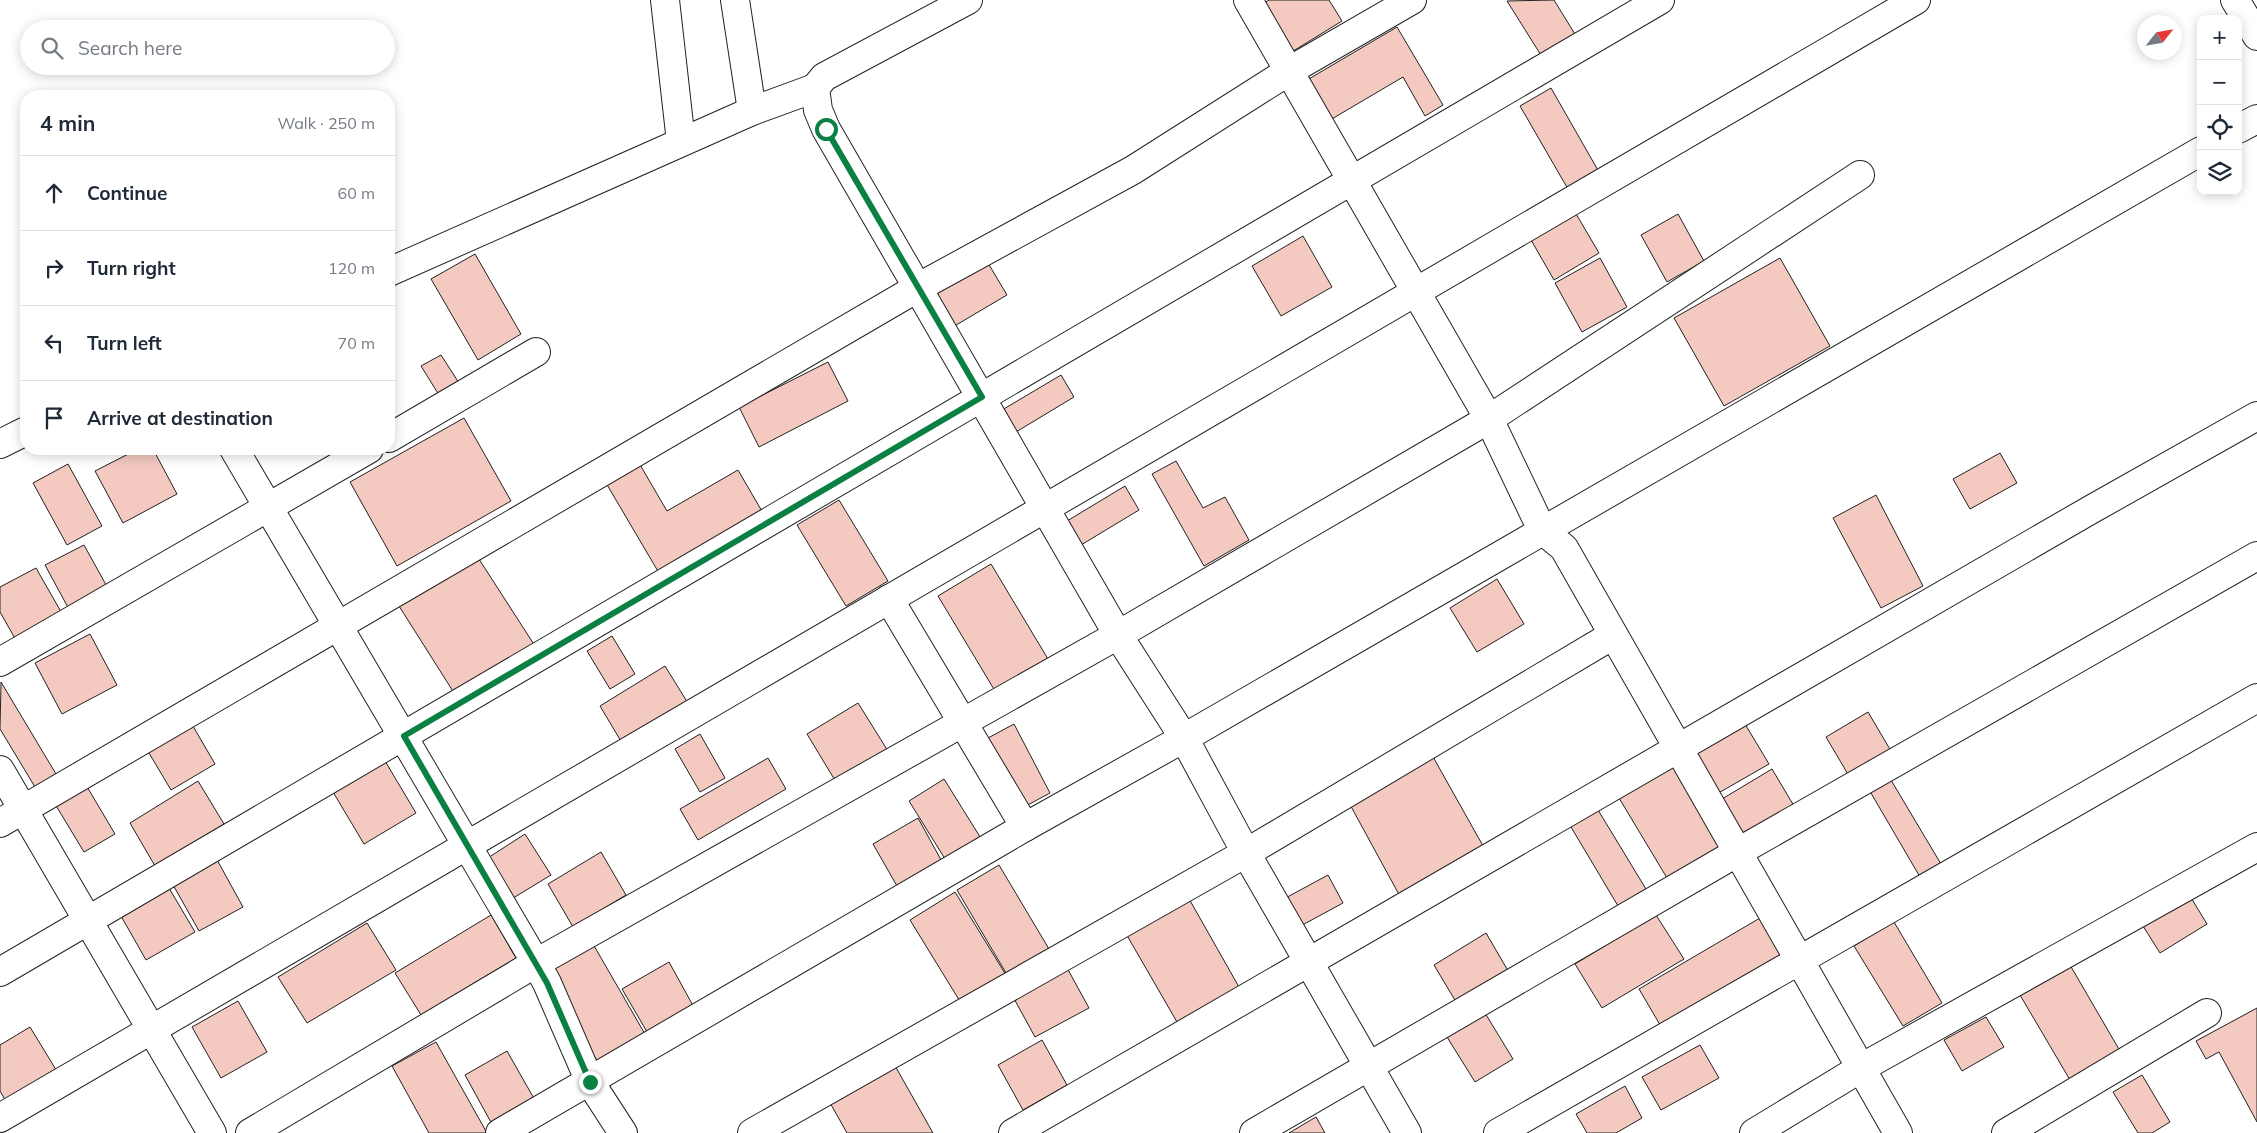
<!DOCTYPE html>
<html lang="en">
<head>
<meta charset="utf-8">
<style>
  body { margin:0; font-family:Mulish,sans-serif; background:#f2f2f3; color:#1f2937 }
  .controls { position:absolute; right:15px; top:15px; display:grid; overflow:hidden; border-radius:10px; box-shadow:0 2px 12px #0003 }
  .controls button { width:45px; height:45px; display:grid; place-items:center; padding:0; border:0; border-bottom:1px solid #e0e1e3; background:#fff; color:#1f2937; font:25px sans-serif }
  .compass { position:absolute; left:2137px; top:15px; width:45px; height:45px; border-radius:50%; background:#fff; box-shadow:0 2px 12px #0003; rotate:59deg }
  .stop { position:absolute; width:15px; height:15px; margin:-11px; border:4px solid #0b8043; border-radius:50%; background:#fff }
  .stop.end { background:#0b8043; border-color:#fff; box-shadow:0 1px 5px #0008 }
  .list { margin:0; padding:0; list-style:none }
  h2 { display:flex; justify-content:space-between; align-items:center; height:65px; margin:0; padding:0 20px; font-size:21px }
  h2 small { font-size:16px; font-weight:400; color:#747a83 }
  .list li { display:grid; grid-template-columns:32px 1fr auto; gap:15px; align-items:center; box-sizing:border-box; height:75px; padding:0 20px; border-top:1px solid #e0e1e3 }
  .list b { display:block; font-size:19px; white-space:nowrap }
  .list em { font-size:16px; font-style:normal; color:#747a83 }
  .icon { flex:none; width:28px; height:28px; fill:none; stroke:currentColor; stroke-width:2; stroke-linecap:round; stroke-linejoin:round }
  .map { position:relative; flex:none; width:2257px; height:1133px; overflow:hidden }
  .search { position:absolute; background:#fff; box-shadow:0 2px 12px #0003; left:20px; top:20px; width:375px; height:55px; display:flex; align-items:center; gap:12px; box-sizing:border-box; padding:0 18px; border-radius:28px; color:#747a83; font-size:19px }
  .panel { position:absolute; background:#fff; box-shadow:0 2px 12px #0003; left:20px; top:90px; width:375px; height:365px; border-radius:20px }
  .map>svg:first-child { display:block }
  .building { fill:#f3c9c0; stroke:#222 }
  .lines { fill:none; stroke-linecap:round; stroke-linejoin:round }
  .street-casing { stroke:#222; stroke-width:30 }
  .secondary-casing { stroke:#222; stroke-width:30 }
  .street { stroke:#fff; stroke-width:28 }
  .secondary { stroke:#fff; stroke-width:28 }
  .route { stroke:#0b8043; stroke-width:6 }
</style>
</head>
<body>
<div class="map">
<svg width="2257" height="1133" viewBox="0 0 2257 1133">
  <rect width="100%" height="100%" fill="#fff"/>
  <!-- building -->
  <g class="building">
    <path d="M 1269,0 L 1329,0 L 1342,21 L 1290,53 L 1261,5 Z"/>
    <path d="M 1554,0 L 1578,39 L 1544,60 L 1507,1 Z"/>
    <path d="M 1397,27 L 1443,105 L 1425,116 L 1403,77 L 1325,123 L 1302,83 Z"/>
    <path d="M 1551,88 L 1603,179 L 1572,196 L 1520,106 Z"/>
    <path d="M 1572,207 L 1599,253 L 1554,280 L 1527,233 Z"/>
    <path d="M 1678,214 L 1704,261 L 1667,282 L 1641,235 Z"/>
    <path d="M 1303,236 L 1332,287 L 1281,316 L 1252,266 Z"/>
    <path d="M 475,254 L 521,334 L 478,360 L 431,279 Z"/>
    <path d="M 1600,258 L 1627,307 L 1582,332 L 1555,283 Z"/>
    <path d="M 1780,258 L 1830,346 L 1724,406 L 1674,318 Z"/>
    <path d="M 988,263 L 1007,295 L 946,331 L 927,299 Z"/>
    <path d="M 441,355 L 459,383 L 439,395 L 421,366 Z"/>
    <path d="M 828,362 L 848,401 L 759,447 L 739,407 Z"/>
    <path d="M 1061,375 L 1074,397 L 1011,435 L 997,413 Z"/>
    <path d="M 464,418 L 511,501 L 397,566 L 350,482 Z"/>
    <path d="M 138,449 L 153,449 L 177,494 L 123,523 L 95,471 Z"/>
    <path d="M 2000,453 L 2017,483 L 1970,509 L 1953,479 Z"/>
    <path d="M 1176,461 L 1203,508 L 1225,497 L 1249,540 L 1204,566 L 1152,474 Z"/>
    <path d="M 639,463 L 667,511 L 738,470 L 763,513 L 659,573 L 606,483 Z"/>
    <path d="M 68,464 L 102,526 L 67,545 L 33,483 Z"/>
    <path d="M 1125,486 L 1139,510 L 1081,545 L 1067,521 Z"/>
    <path d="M 1876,495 L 1923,586 L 1881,608 L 1833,518 Z"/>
    <path d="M 839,500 L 888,581 L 846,606 L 797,525 Z"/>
    <path d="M 84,545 L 110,592 L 71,613 L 45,565 Z"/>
    <path d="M 477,556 L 535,646 L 456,696 L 399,606 Z"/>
    <path d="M 991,564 L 1048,659 L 995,691 L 938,596 Z"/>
    <path d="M 36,568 L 64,617 L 17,642 L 0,612 L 0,587 Z"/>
    <path d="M 1497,579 L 1524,624 L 1477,652 L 1450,608 Z"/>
    <path d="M 90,634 L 117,685 L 62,714 L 35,663 Z"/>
    <path d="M 612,636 L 635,674 L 610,689 L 587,651 Z"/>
    <path d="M 665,666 L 691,708 L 625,748 L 600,706 Z"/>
    <path d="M 1,682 L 56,774 L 35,787 L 0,729 Z"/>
    <path d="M 858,703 L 888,751 L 836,782 L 807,734 Z"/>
    <path d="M 1868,712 L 1891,751 L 1849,776 L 1826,737 Z"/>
    <path d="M 1742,719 L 1769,764 L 1715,795 L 1689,751 Z"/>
    <path d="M 190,721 L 215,764 L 171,790 L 146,748 Z"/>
    <path d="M 1014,724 L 1050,793 L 1024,807 L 988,738 Z"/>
    <path d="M 700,734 L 725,778 L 700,792 L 675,749 Z"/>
    <path d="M 1432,755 L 1487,853 L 1402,900 L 1348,801 Z"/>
    <path d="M 768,758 L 786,789 L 698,840 L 680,809 Z"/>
    <path d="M 385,761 L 416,813 L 364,844 L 333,792 Z"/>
    <path d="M 1675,764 L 1726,849 L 1670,883 L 1619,798 Z"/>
    <path d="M 1772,769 L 1797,811 L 1742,844 L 1717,802 Z"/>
    <path d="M 1888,775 L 1941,864 L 1920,877 L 1868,788 Z"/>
    <path d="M 944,779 L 982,840 L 947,862 L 909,801 Z"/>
    <path d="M 198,781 L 224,824 L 155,866 L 130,823 Z"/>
    <path d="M 86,785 L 115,834 L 84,852 L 55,804 Z"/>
    <path d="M 1595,805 L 1649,894 L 1621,911 L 1568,822 Z"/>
    <path d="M 918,818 L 946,869 L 901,893 L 873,844 Z"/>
    <path d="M 525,834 L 551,875 L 505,903 L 480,863 Z"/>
    <path d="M 601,852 L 626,895 L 573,927 L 548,884 Z"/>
    <path d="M 216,858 L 243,907 L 199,931 L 172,883 Z"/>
    <path d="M 999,865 L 1049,949 L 1006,973 L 957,890 Z"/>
    <path d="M 1328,875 L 1343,903 L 1295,929 L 1280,901 Z"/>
    <path d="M 169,888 L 195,932 L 146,960 L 121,916 Z"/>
    <path d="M 955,892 L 1006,975 L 961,1003 L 910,920 Z"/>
    <path d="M 2190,896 L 2207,924 L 2160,953 L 2143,926 Z"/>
    <path d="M 1188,897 L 1239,987 L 1177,1022 L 1125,932 Z"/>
    <path d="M 491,915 L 516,958 L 421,1015 L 395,973 Z"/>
    <path d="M 1656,915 L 1684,959 L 1602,1008 L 1575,964 Z"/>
    <path d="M 1760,918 L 1787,964 L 1666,1035 L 1639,989 Z"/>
    <path d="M 1894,922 L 1942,1003 L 1903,1026 L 1854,946 Z"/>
    <path d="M 367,923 L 396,970 L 307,1023 L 278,977 Z"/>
    <path d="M 1486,933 L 1514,981 L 1462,1012 L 1434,965 Z"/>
    <path d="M 593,944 L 649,1041 L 601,1068 L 545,972 Z"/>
    <path d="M 669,962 L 696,1011 L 650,1037 L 622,989 Z"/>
    <path d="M 2070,965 L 2120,1051 L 2070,1080 L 2020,995 Z"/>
    <path d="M 1066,966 L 1089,1008 L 1035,1037 L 1012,995 Z"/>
    <path d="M 238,1001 L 267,1052 L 221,1078 L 192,1027 Z"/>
    <path d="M 2257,1008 L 2257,1122 L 2219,1052 L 2206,1059 L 2196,1041 Z"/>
    <path d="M 1485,1013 L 1513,1059 L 1475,1082 L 1447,1037 Z"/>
    <path d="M 1986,1017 L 2004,1047 L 1962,1071 L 1944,1040 Z"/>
    <path d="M 30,1027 L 58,1073 L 7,1103 L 0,1091 L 0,1045 Z"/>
    <path d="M 1042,1040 L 1067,1085 L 1023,1110 L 998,1065 Z"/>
    <path d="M 436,1042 L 487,1133 L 429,1133 L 392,1066 Z"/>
    <path d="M 1700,1045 L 1719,1078 L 1661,1110 L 1642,1077 Z"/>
    <path d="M 507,1051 L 536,1102 L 493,1126 L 465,1075 Z"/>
    <path d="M 894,1064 L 933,1133 L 847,1133 L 829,1101 Z"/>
    <path d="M 2142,1075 L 2170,1122 L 2152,1133 L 2138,1133 L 2113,1092 Z"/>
    <path d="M 1625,1086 L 1642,1118 L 1616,1133 L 1587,1133 L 1576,1114 Z"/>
    <path d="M 1316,1117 L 1325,1133 L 1289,1133 Z"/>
  </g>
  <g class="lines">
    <defs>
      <g id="street">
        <path d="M 665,0 L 681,142"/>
        <path d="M 735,0 L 752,111"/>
        <path d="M 968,0 L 824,77 L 815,88 L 818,110 L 826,129 L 1118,635 L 1184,738 L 1246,853 L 1407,1133"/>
        <path d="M 1248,0 L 1489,419 L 1542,530 L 1564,548 L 1898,1133"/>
        <path d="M 2238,129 L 2257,119"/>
        <path d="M 389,272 L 752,111 L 815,88"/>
        <path d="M 389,438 L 536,352"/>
        <path d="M 0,444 L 26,431"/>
        <path d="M 234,449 L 536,963 L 547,983 L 590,1082 L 623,1133"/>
        <path d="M 889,599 L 1025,827"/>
        <path d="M 0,662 L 369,449"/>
        <path d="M 0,770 L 212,1133"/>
        <path d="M 0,823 L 919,287 L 1133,170 L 1289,71 L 1412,0"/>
        <path d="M 0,972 L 1660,0"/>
        <path d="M 0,1118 L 1916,0"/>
        <path d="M 250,1133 L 536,963 L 1118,635 L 1489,419 L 1860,175"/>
        <path d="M 500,1133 L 1025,827 L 1184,738 L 2201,151"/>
        <path d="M 752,1133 L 1246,853 L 1613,635"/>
        <path d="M 1013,1133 L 2092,509 L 2257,416"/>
        <path d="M 1254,1133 L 1738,852 L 2257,556"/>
        <path d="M 1498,1133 L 2257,698"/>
        <path d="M 1754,1133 L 1861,1068 L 2257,847"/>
        <path d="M 2006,1133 L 2207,1013"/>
      </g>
      <path id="secondary" d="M 2235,0 L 2257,36"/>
    </defs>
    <!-- street casing -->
    <use href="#street" class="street-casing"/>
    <!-- secondary casing -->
    <use href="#secondary" class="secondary-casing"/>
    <!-- street -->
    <use href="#street" class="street"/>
    <!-- secondary -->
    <use href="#secondary" class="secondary"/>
  </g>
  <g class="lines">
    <!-- route -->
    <path class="route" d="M 590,1082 L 547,983 L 404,736 L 982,397 L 826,129"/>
  </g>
</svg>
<div class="controls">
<button>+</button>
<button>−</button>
<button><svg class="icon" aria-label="locate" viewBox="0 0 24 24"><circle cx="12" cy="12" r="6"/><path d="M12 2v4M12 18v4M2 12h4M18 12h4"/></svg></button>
<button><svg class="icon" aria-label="layers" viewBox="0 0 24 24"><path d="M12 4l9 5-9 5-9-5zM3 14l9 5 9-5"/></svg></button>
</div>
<svg class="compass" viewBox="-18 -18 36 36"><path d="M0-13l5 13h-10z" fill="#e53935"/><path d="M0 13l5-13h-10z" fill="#747a83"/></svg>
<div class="stop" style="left:826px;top:129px"></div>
<div class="stop end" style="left:590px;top:1082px"></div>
<div class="search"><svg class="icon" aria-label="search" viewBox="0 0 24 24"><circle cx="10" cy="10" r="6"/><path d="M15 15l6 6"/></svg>Search here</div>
<section class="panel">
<h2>4 min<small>Walk · 250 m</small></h2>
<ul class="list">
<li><svg class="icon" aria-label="ahead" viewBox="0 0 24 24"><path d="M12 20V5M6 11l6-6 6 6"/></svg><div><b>Continue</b></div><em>60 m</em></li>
<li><svg class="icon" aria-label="right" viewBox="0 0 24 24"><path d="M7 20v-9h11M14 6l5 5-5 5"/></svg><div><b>Turn right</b></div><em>120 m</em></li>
<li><svg class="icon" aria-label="left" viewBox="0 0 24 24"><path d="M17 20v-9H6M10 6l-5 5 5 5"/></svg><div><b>Turn left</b></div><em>70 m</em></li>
<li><svg class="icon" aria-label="arrive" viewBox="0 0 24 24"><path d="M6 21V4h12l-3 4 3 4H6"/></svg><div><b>Arrive at destination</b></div></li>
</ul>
</section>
</div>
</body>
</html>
